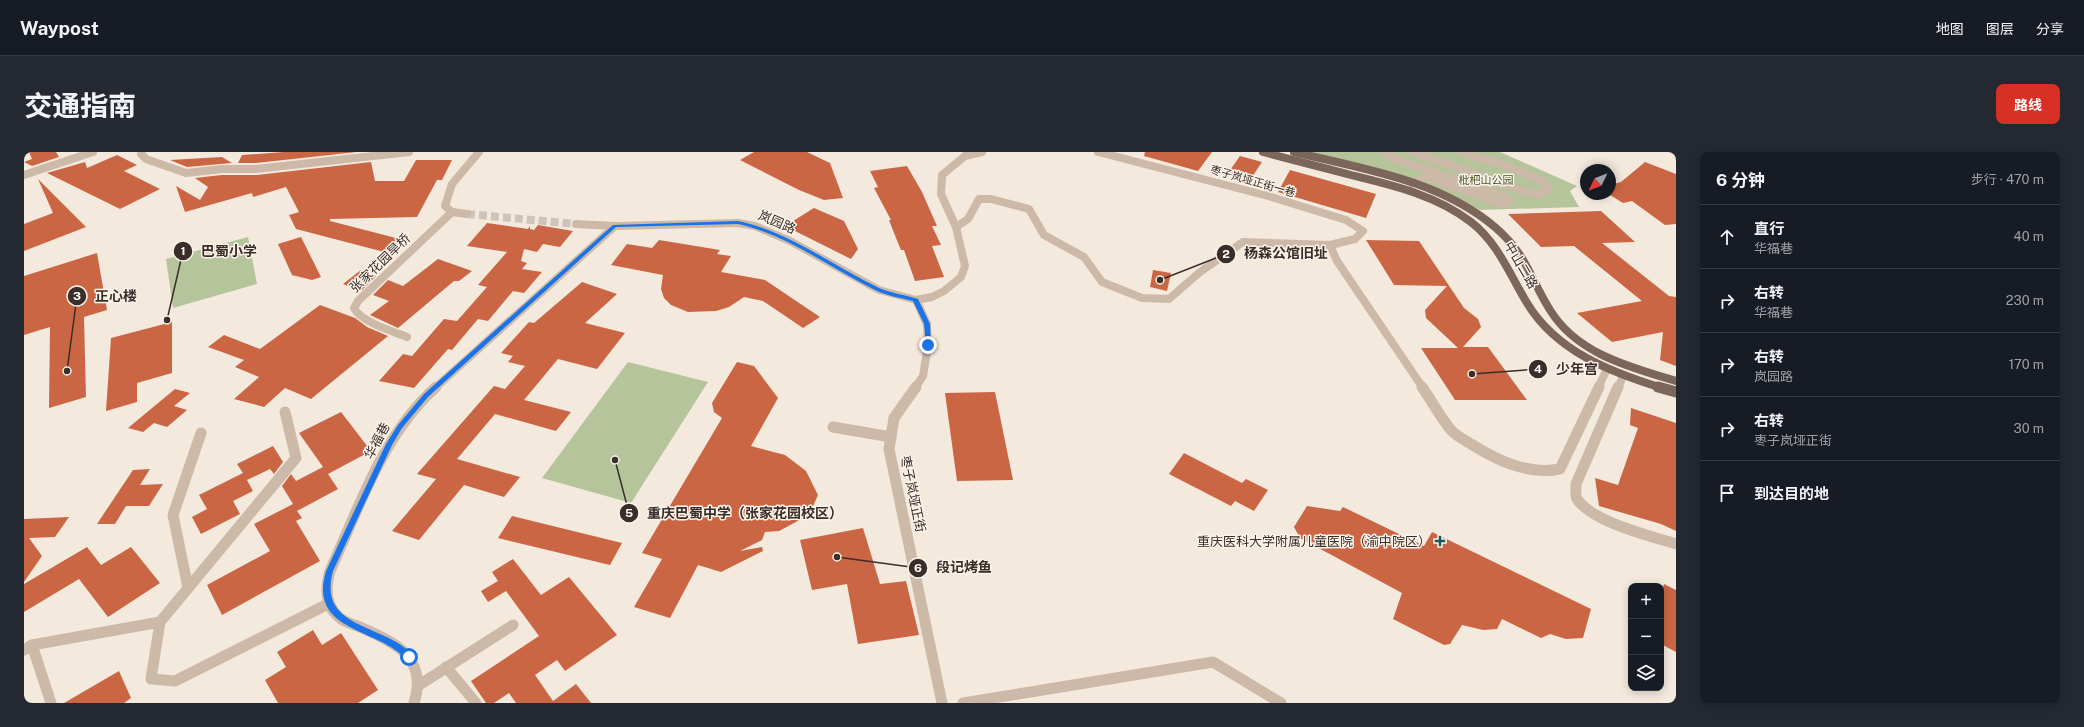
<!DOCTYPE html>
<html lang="zh">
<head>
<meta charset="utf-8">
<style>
  body { margin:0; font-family:"Public Sans","Noto Sans SC",sans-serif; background:#242831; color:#f1f3f6 }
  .controls { position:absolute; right:12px; bottom:12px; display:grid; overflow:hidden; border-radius:8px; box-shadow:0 2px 10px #0003 }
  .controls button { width:36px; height:36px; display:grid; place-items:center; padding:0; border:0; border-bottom:1px solid #363941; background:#171b24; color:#f1f3f6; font:20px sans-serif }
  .compass { position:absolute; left:1556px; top:12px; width:36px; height:36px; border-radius:50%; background:#171b24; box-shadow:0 2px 10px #0003; rotate:227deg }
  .stop { position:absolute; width:12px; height:12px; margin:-9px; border:3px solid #1a73e8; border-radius:50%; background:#fff }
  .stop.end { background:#1a73e8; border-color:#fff; box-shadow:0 1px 4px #0008 }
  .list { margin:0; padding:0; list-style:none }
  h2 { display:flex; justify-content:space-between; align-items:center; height:52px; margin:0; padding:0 16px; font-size:17px }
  h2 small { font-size:13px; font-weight:400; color:#9ea1a6 }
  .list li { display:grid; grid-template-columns:26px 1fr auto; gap:12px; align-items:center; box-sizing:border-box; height:64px; padding:0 16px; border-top:1px solid #363941 }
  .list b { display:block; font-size:15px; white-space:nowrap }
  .list p { margin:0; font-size:13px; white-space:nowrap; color:#9ea1a6 }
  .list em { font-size:13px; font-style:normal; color:#9ea1a6 }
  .icon { flex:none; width:22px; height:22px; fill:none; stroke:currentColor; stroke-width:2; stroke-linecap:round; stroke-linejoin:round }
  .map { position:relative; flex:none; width:1652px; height:551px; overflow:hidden; border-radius:8px }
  header { display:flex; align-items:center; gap:24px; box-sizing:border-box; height:56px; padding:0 20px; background:#171b24; border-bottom:1px solid #363941 }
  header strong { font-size:19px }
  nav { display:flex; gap:22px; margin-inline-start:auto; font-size:14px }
  .intro { display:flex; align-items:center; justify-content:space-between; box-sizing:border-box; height:96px; padding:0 24px }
  h1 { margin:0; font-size:28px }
  .button { padding:10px 18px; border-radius:8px; background:#d93025; color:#fff; font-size:14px; font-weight:700 }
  main { display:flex; gap:24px; padding:0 24px }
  aside { flex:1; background:#171b24; border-radius:8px; box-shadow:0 2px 10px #0003 }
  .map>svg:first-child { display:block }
  .green { fill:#b6c49c }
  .building { fill:#cb6644 }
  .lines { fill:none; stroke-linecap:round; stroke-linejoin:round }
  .minor-tunnel { stroke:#cfc4b9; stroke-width:8; stroke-dasharray:8 4; stroke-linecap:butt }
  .minor-far1 { stroke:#ccb9a8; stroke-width:8 }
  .minor { stroke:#ccb9a8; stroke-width:11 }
  .major-far1 { stroke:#7c6559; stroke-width:8 }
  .major { stroke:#7c6559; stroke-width:11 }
  .route { fill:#1a73e8 }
  .poi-dot { fill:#1c585d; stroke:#fbf3ea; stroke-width:1.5 }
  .labels { text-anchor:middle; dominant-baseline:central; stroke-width:3; stroke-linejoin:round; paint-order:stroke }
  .far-park-label { font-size:11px; fill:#48592b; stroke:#fbf3ea }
  .far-street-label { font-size:11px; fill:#392e29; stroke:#fbf3ea }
  .street-label { font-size:13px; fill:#392e29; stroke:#fbf3ea }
  .poi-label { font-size:13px; fill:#392e29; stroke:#fbf3ea; text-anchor:end }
  .leader { fill:none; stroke:#392e29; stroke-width:1.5 }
  .callout-dot { fill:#392e29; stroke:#fbf3ea; stroke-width:1.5 }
  .mark-label { font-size:12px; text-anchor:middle; font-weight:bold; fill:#fff }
  .callout-label { font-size:14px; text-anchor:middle; font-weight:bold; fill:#392e29; stroke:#fbf3ea; stroke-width:3; stroke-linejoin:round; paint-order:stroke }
</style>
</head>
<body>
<header>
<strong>Waypost</strong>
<nav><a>地图</a><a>图层</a><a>分享</a></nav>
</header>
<div class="intro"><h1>交通指南</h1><a class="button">路线</a></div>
<main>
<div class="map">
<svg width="1652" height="551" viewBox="0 0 1652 551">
  <rect width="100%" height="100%" fill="#f4e9dd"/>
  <!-- green -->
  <g class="green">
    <path d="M 1283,0 L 1476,0 L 1553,34 L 1546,39 L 1555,55 L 1456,58 L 1434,46 L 1385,27 Z"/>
    <path d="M 224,85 L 233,132 L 149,156 L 142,107 Z"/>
    <path d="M 604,210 L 684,230 L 607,351 L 518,326 Z"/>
  </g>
  <!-- building -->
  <g class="building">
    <path d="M 5,0 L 32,0 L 35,5 L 8,14 L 0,10 L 8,7 Z"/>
    <path d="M 260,0 L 333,0 L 232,11 L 214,11 L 218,3 Z"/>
    <path d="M 730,0 L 783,0 L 806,11 L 819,46 L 800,48 L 775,38 L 716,8 Z"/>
    <path d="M 1121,0 L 1188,0 L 1174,19 L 1120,4 Z"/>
    <path d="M 93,3 L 113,13 L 100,19 L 136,37 L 96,57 L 23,21 L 61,10 L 63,16 Z"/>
    <path d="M 1216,4 L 1238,10 L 1226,28 L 1204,21 Z"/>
    <path d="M 198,5 L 208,11 L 163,15 L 146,8 Z"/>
    <path d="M 392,8 L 428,8 L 418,28 L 413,28 L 393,65 L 306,67 L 306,69 L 372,86 L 368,102 L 272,77 L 265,63 L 275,60 L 262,35 L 229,45 L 228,41 L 161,60 L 152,34 L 176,48 L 184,35 L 171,26 L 198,23 L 233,23 L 347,10 L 351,29 L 380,29 Z"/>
    <path d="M 1621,10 L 1652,22 L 1652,72 L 1641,73 L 1608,49 L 1599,51 L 1586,43 L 1586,33 L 1597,30 Z"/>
    <path d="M 883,14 L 898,40 L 913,74 L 908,74 L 917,93 L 908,94 L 920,125 L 891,129 L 880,98 L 877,98 L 872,86 L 865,68 L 867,68 L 850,36 L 854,35 L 846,19 Z"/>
    <path d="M 1266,18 L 1352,42 L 1342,66 L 1254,40 Z"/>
    <path d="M 14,27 L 62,75 L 0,99 L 0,72 L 29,61 Z"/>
    <path d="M 790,56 L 820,69 L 834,97 L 827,107 L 761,74 Z"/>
    <path d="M 1577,59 L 1611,90 L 1578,91 L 1645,144 L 1652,145 L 1652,214 L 1636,208 L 1639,180 L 1588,190 L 1553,161 L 1618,149 L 1550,94 L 1517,95 L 1484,62 Z"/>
    <path d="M 463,71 L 504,77 L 506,74 L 506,77 L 510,78 L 514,73 L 549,79 L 536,95 L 519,92 L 513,100 L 500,97 L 497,109 L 503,111 L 498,117 L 518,120 L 500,141 L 489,139 L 464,169 L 454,167 L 428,198 L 424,197 L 390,236 L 355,229 L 379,202 L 388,204 L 420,167 L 433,169 L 463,135 L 454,133 L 483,100 L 443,94 Z"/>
    <path d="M 277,85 L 297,125 L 288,128 L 268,123 L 254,92 Z"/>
    <path d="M 635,88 L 696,98 L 693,102 L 707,104 L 697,120 L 741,128 L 796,165 L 779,176 L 739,149 L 720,145 L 705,155 L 692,159 L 664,160 L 647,153 L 640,146 L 637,137 L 639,123 L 587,113 L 603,92 L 628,96 Z"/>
    <path d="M 1342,88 L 1395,89 L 1440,156 L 1454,167 L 1457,175 L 1439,195 L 1464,195 L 1503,248 L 1431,248 L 1397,196 L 1434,196 L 1402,166 L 1401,158 L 1423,134 L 1370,133 Z"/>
    <path d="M 73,101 L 83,158 L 60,165 L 62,245 L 25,256 L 26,175 L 0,183 L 0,124 Z"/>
    <path d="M 414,107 L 448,119 L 435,129 L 430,129 L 374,176 L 346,163 L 365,149 L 349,143 L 364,128 L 379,134 Z"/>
    <path d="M 337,118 L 352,124 L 337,139 L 319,132 Z"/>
    <path d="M 1129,118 L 1147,121 L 1143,139 L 1126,135 Z"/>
    <path d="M 558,130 L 593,142 L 561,171 L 601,181 L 573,217 L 534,207 L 500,248 L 547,260 L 532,279 L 471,262 L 433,307 L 496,325 L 480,345 L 440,333 L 395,388 L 368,379 L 412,327 L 393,322 L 470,234 L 481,237 L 501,214 L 484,210 L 489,204 L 477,201 L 505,170 L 510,171 Z"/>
    <path d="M 296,153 L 331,166 L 343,175 L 364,184 L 287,247 L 261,236 L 240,255 L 210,247 L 235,225 L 211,215 L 220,208 L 184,195 L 200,183 L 236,197 Z"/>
    <path d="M 148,170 L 148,221 L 113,231 L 113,250 L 82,259 L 87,186 Z"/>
    <path d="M 713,210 L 730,214 L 754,246 L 727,294 L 761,303 L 782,319 L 794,343 L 785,363 L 755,379 L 741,380 L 738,388 L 716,399 L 738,395 L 739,399 L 697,420 L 674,413 L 646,466 L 610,455 L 638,407 L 618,401 L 698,266 L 690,260 L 688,251 Z"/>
    <path d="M 151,237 L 166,241 L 150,254 L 163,258 L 143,275 L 130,271 L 119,280 L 104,276 Z"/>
    <path d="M 971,240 L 989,328 L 933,329 L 921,241 Z"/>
    <path d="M 1607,256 L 1652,271 L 1652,379 L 1637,372 L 1575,354 L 1571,326 L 1594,333 L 1614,276 L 1606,273 Z"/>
    <path d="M 317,260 L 347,299 L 304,322 L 314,337 L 273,359 L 278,366 L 272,369 L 296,409 L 198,463 L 183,433 L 246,399 L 230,372 L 269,352 L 258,334 L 267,322 L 272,329 L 299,315 L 275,281 Z"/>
    <path d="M 249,294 L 259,310 L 250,322 L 246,317 L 223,328 L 229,339 L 209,349 L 216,362 L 177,382 L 168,365 L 183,357 L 175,343 L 219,321 L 213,312 Z"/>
    <path d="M 1160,301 L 1218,331 L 1222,327 L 1244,338 L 1230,359 L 1211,349 L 1207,354 L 1145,322 Z"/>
    <path d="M 126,317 L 116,333 L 139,332 L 125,354 L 102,354 L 91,372 L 73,372 L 109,318 Z"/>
    <path d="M 1283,354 L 1316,359 L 1319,355 L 1400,394 L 1408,380 L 1567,457 L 1559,486 L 1542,487 L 1526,482 L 1517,486 L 1478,467 L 1473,477 L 1459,478 L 1438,473 L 1426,492 L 1420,493 L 1369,467 L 1378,441 L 1276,386 L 1270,375 Z"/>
    <path d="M 488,364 L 598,391 L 586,413 L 474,386 Z"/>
    <path d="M 45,365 L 31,385 L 5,386 L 18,404 L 0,430 L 0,367 Z"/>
    <path d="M 839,376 L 856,432 L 882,429 L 895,483 L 834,492 L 823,432 L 788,438 L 776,388 Z"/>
    <path d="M 63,395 L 77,413 L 107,395 L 136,431 L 84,465 L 55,427 L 0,460 L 0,432 Z"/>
    <path d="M 489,407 L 517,443 L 545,425 L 593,483 L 541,519 L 533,508 L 511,523 L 529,549 L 552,532 L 567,551 L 492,551 L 485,541 L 470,551 L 462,551 L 447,529 L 515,484 L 482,439 L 464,450 L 457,439 L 474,429 L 468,420 Z"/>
    <path d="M 1640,432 L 1652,438 L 1652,500 L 1637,492 L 1637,441 Z"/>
    <path d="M 289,478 L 298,493 L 317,481 L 354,538 L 334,551 L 254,551 L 241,528 L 262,515 L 253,500 Z"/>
    <path d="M 95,519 L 107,546 L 100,551 L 40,551 Z"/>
  </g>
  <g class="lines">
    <!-- minor-tunnel -->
    <path class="minor-tunnel" d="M 443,62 L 552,72"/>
    <!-- minor-far1 -->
    <g class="minor-far1">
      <path d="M 118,0 L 117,2 L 122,7 L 162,21 L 198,17 L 232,17 L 385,0"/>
      <path d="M 1074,0 L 1244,44 L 1322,68 L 1339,79 L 1331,87 L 1306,93"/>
      <path d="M 1362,0 L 1371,7 L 1478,43 L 1486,49 L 1481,52 L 1475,51 L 1402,25 L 1388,31"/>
      <path d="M 1388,0 L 1499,39 L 1516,42 L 1524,38 L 1522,32 L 1518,29 L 1483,14 L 1437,0"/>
      <path d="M 0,23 L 69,0"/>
      <path d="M 443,62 L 428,60 L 421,54 L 428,32 L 455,0"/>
      <path d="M 552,72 L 591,74 L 714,71 L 731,74 L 766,89 L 855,138 L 892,148 L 908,145 L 920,139 L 937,125 L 941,114 L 932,75 L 917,42 L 918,23 L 941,4 L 958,0"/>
      <path d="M 932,75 L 944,67 L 955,47 L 967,47 L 1005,57 L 1020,83 L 1060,105 L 1078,130 L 1118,146 L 1145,147 L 1176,120 L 1219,90 L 1306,93 L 1313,109 L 1399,236"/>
      <path d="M 383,185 C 368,179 337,170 330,156 L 334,149 L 428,60"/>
      <path d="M 411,236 L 591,74"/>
      <path d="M 891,236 L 899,224 L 904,193 L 903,172 L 892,148"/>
      <path d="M 1574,236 L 1583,217"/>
      <path d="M 1594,236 L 1599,224"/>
    </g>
    <!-- minor -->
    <g class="minor">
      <path d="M 892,235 L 870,266 L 865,297 L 918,551"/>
      <path d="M 1398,235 C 1408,249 1416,265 1427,278 C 1432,284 1441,288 1447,292 C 1474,309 1504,323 1536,317 L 1575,235"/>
      <path d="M 1594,235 L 1552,332 C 1552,337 1551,343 1553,347 C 1568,370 1627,384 1652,392"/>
      <path d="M 261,260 L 272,306 L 136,470 L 127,527 L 151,529 L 304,452"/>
      <path d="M 809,275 L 867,285"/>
      <path d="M 164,436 L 149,363 L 177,281"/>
      <path d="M 8,493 L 27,551"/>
      <path d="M 0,498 L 8,493 L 136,470"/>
      <path d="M 422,515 L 452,551"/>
      <path d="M 395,533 L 489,473"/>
      <path d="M 390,551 C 404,507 373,491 338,476 C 332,473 322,471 316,466 C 301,454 301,436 306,419 C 335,356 359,282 412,235"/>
      <path d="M 939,551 L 1189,510 L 1257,551"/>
    </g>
    <!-- major-far1 -->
    <g class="major-far1">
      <path d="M 1239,0 C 1268,8 1297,15 1327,23 C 1368,33 1412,43 1447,70 C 1474,91 1486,123 1503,151 C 1532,199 1586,220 1638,236"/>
      <path d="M 1270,0 C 1339,17 1416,28 1472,76 C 1503,103 1506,126 1526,158 C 1553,202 1606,215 1652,229"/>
    </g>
    <!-- major -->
    <path class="major" d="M 1634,235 L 1652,240"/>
  </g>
  <!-- route -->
  <path class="route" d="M 714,69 C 765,80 808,113 855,136 C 867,141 881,143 894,147 L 906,172 L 907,195 L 902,193 L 900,172 L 889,149 C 877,146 863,144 851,138 C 806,116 764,83 714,72 L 592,75 L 404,245 L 378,276 L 368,293 L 309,419 C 293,477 358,471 388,502 L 388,507 L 382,507 C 352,475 284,480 302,419 L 362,292 L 374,273 L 400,242 L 589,73 Z"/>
  <!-- markers -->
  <path class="poi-dot" d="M1414 383h4v4h4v4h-4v4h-4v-4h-4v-4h4z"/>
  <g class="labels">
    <!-- far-park labels -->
    <g class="far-park-label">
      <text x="1462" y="28">枇杷山公园</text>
    </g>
    <!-- far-street labels -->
    <g class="far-street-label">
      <text transform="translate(1229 29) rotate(16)">枣子岚垭正街一巷</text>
    </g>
    <!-- street labels -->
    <g class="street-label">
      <text transform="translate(753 70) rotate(23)">岚园路</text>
      <text transform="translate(356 111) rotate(-44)">张家花园旱桥</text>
      <text transform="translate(1497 113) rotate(59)">中山二路</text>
      <text transform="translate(353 289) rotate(-62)">华福巷</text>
      <text transform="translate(889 342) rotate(78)">枣子岚垭正街</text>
    </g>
    <!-- poi labels -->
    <g class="poi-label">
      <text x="1407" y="389">重庆医科大学附属儿童医院（渝中院区）</text>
    </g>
  </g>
  <!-- callouts -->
  <path class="leader" d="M143 168L159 99M1136 128L1202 102M43 219L53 144M1448 222L1514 217M591 308L605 361M813 405L894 416"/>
  <g class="callout-dot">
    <circle cx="143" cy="168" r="4"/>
    <circle cx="1136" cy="128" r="4"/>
    <circle cx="43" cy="219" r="4"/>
    <circle cx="1448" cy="222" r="4"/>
    <circle cx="591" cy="308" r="4"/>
    <circle cx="813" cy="405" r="4"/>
    <circle cx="159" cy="99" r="10"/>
    <circle cx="1202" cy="102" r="10"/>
    <circle cx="53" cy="144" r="10"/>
    <circle cx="1514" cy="217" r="10"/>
    <circle cx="605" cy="361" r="10"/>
    <circle cx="894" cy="416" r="10"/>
  </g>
  <g class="mark-label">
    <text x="159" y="103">1</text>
    <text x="1202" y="106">2</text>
    <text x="53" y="148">3</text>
    <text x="1514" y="221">4</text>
    <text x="605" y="365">5</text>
    <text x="894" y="420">6</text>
  </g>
  <g class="callout-label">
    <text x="205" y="104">巴蜀小学</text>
    <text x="1262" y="106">杨森公馆旧址</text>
    <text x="92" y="149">正心楼</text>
    <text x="1553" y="222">少年宫</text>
    <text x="721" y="366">重庆巴蜀中学（张家花园校区）</text>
    <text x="940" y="420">段记烤鱼</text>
  </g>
</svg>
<div class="controls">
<button>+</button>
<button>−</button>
<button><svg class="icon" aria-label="layers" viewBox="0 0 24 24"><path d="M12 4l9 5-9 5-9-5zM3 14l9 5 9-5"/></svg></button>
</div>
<svg class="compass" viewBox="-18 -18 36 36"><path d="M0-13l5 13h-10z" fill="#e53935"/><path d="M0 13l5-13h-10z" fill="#9ea1a6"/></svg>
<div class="stop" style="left:385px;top:505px"></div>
<div class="stop end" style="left:904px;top:193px"></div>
</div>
<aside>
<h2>6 分钟<small>步行 · 470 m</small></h2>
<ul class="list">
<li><svg class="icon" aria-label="ahead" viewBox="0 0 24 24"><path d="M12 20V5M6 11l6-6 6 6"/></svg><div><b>直行</b><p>华福巷</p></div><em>40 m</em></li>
<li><svg class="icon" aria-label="right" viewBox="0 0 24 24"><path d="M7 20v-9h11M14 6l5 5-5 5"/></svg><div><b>右转</b><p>华福巷</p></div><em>230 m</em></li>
<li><svg class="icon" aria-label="right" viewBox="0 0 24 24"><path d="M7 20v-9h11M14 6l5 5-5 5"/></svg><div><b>右转</b><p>岚园路</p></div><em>170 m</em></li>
<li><svg class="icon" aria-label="right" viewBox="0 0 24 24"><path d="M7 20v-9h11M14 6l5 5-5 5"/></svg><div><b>右转</b><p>枣子岚垭正街</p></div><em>30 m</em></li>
<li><svg class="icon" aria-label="arrive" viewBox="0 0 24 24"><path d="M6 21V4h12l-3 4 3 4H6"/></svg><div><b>到达目的地</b></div></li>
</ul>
</aside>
</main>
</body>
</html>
